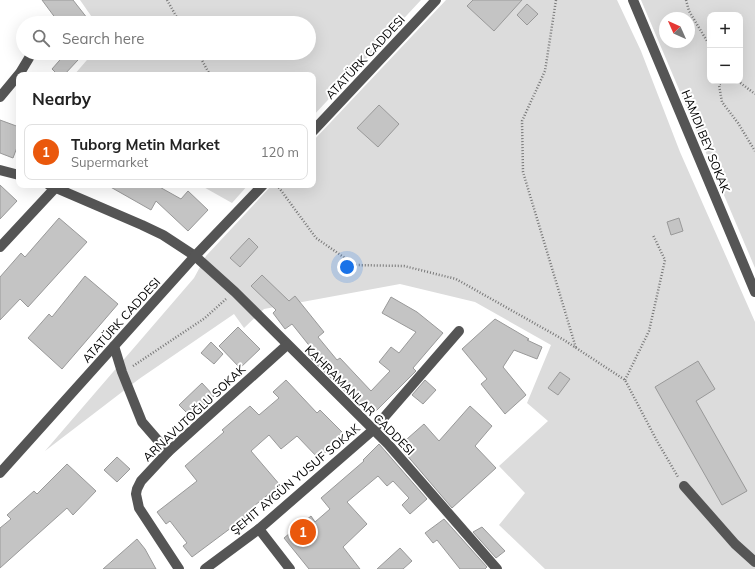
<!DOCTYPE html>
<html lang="en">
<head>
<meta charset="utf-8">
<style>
  body { margin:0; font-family:Mulish,sans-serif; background:#f6f6f6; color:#222 }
  .controls { position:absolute; right:12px; top:12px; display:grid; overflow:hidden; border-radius:8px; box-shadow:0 4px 16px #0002 }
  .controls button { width:36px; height:36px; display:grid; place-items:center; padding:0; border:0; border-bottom:1px solid #e0e0e0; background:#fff; color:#222; font:20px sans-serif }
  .compass { position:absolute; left:659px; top:12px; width:36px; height:36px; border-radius:50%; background:#fff; box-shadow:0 4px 16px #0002; rotate:315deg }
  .you { position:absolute; left:347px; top:267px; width:14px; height:14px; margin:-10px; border:3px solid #fff; border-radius:50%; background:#1a73e8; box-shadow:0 0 0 6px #1a73e833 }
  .badge { display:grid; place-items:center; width:26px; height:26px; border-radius:50%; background:#ea580c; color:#fff; font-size:13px; font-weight:700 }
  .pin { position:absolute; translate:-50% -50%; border:2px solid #fff; box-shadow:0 1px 4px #0006 }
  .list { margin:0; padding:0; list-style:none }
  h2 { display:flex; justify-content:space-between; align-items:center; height:52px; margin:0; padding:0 16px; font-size:17px }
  h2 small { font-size:13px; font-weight:400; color:#767676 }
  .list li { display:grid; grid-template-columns:26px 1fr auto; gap:12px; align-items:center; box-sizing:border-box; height:56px; margin:0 8px 8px; padding:0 8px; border:1px solid #e0e0e0; border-radius:8px }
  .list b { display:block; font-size:15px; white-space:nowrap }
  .list p { margin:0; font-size:13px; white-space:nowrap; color:#767676 }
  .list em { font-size:13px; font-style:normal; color:#767676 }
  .icon { flex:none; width:22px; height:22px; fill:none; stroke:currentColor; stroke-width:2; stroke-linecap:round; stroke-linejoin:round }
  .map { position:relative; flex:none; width:755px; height:569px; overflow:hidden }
  .search { position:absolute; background:#fff; box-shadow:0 4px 16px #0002; left:16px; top:16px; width:300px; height:44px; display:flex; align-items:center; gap:10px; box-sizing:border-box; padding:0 14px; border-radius:22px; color:#767676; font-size:15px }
  .panel { position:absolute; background:#fff; box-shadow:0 4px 16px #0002; left:16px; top:72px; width:300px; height:116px; border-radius:8px }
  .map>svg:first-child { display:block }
  .grass { fill:#dcdcdc; fill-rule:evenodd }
  .building { fill:#c4c4c4; stroke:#999 }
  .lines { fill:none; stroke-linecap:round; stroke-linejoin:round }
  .path { stroke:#777; stroke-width:2.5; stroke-dasharray:1 2; stroke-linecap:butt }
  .minor { stroke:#555; stroke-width:10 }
  .labels { text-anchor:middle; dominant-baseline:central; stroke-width:4; stroke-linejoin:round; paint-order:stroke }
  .street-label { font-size:12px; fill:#000; stroke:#fff }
</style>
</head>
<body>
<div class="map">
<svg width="755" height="569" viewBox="0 0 755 569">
  <rect width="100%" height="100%" fill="#fff"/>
  <!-- grass -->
  <g class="grass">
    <path d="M 80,0 L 421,0 L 313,116 L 313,75 L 74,75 L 93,53 L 309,53 L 309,23 L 96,23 Z"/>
    <path d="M 446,0 L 617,0 L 641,51 L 680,152 L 755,322 L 755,569 L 545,569 L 499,525 L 525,493 L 499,466 L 548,421 L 527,403 L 551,345 L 475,302 L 400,284 L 264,309 L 244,328 L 234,314 L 139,379 L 45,451 L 194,278 L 206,256 L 272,185 L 313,185 L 313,141 Z"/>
    <path d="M 641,0 L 755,0 L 755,268 ZM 710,15 L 740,15 L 740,81 L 710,81 ZM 665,18 L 689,18 L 689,42 L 665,42 Z"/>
    <path d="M 200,185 L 248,185 L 232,203 Z"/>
  </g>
  <!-- building -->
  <g class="building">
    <path d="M 42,0 L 73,0 L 91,23 L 59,23 Z"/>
    <path d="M 473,0 L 522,0 L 494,31 L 467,6 Z"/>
    <path d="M 527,4 L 538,14 L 527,25 L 517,15 Z"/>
    <path d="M 66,53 L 70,53 L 78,60 L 64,75 L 58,75 L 52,69 Z"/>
    <path d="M 379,105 L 399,124 L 378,147 L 357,128 Z"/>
    <path d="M 0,120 L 19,127 L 19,142 L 13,158 L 0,153 Z"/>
    <path d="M 0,185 L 17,201 L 0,219 Z"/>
    <path d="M 107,185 L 156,185 L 181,199 L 188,191 L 208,210 L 188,231 L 156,201 L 151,210 Z"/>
    <path d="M 59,218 L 87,242 L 28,307 L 20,299 L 0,320 L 0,277 L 21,253 L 25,257 Z"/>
    <path d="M 679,218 L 683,231 L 671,235 L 667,222 Z"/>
    <path d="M 249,238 L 258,247 L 240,267 L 230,258 Z"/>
    <path d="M 262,275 L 289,301 L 295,296 L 324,332 L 318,337 L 337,360 L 340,358 L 371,391 L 390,371 L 379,362 L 391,347 L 399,353 L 416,332 L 382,313 L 391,297 L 417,312 L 443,333 L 413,368 L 416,371 L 371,416 L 315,363 L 307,353 L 312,349 L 292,324 L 285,329 L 273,313 L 276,310 L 251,286 Z"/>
    <path d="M 85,276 L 118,304 L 62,369 L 28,338 L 49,314 L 52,317 Z"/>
    <path d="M 495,319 L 529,339 L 527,340 L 542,347 L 537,359 L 514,350 L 503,367 L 526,395 L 505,414 L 481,384 L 487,379 L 462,349 Z"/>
    <path d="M 238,327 L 260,349 L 240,368 L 219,346 Z"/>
    <path d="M 211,342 L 223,354 L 214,364 L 201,353 Z"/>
    <path d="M 698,361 L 715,389 L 696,401 L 747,491 L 722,505 L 655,387 Z"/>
    <path d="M 560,372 L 570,379 L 558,395 L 548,388 Z"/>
    <path d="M 286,380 L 317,413 L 320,410 L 344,434 L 319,459 L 297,436 L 281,449 L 269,435 L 251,451 L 280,485 L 249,510 L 251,513 L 192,557 L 183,546 L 187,543 L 170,521 L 166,524 L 157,512 L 197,481 L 185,466 L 224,432 L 222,430 L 250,406 L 259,415 L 279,398 L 273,392 Z"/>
    <path d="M 425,380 L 436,390 L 423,404 L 412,395 Z"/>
    <path d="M 202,383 L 214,396 L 191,417 L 179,405 Z"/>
    <path d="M 470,406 L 492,426 L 475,446 L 496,468 L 452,508 L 399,446 L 424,424 L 439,441 Z"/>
    <path d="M 379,444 L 427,499 L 410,514 L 402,505 L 409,498 L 393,481 L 387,486 L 378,476 L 347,502 L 367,524 L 343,547 L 360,569 L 309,569 L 284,538 L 311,516 L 315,522 L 330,509 L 321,498 L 364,461 L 363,460 Z"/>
    <path d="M 117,457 L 130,469 L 117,482 L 104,470 Z"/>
    <path d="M 67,464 L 96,491 L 73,515 L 67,508 L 0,568 L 0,528 L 11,519 L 7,515 L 34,491 L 37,494 Z"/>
    <path d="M 444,519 L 487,567 L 485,569 L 460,569 L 437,540 L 433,543 L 425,533 Z"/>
    <path d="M 482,527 L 505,551 L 496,558 L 473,532 Z"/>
    <path d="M 137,539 L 145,549 L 156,569 L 103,569 Z"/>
    <path d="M 400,548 L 412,561 L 403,569 L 377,569 Z"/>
  </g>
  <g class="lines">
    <!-- path -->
    <g class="path">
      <path d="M 167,0 L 180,23"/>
      <path d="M 556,0 L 545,71 L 522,121 L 523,172 L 576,348"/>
      <path d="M 686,0 L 689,11 L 710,46"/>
      <path d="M 198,53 L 210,75"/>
      <path d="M 722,81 L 719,85 L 722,102 L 738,123 L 755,151"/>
      <path d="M 738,81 L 755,94"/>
      <path d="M 277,185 L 316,238 L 355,265 L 404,266 L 456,279 L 564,340 L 625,380 L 657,441 L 678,477"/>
      <path d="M 133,366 L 205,318 L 226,299"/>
      <path d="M 625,380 L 649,331 L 665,260 L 653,235"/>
    </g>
    <!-- minor -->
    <g class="minor">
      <path d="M 633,0 L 755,292"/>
      <path d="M 50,23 L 51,22"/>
      <path d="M 0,97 L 20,73 L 32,53"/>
      <path d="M 313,131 L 436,0"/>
      <path d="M 0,170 L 19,175"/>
      <path d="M 49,185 L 142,225 L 163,235 L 195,256 L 235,292 L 388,444 L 497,569"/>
      <path d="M 0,247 L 56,187"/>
      <path d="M 114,346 L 122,372 L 142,422 L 168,452"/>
      <path d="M 0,473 L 195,256 L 263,185"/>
      <path d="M 684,486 L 735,544 L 755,562"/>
      <path d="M 259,529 L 290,569"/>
      <path d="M 179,569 L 139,508 L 136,494 L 137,489 L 141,481 L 168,452 L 287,345"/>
      <path d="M 205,569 L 259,529 L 373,430 L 459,331"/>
    </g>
  </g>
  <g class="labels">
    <!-- street labels -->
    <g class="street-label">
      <text transform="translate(365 57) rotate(-47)">ATATÜRK CADDESI</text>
      <text transform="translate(706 141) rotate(68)">HAMDI BEY SOKAK</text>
      <text transform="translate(121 320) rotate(-48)">ATATÜRK CADDESI</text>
      <text transform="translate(360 400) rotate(45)">KAHRAMANLAR CADDESI</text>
      <text transform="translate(194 413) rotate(-43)">ARNAVUTOĞLU SOKAK</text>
      <text transform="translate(295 479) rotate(-40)">ŞEHIT AYGÜN YUSUF SOKAK</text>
    </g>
  </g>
</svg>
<div class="controls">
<button>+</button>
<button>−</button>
</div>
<svg class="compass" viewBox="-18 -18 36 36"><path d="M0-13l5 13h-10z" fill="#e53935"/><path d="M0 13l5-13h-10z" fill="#767676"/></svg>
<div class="you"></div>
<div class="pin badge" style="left:303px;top:532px">1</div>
<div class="search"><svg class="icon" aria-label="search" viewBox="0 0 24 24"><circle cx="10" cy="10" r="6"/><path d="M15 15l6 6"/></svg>Search here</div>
<section class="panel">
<h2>Nearby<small></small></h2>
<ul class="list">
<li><span class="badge">1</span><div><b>Tuborg Metin Market</b><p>Supermarket</p></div><em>120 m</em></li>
</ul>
</section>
</div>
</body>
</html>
